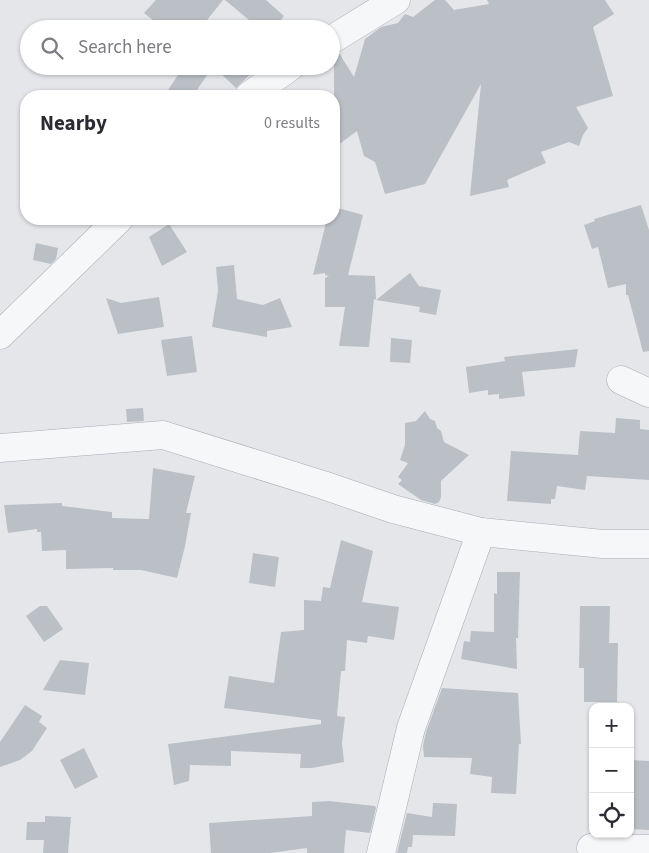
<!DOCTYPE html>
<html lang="en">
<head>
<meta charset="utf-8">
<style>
  body { margin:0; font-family:"Source Sans 3",sans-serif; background:#f7f7f7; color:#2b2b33 }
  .controls { position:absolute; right:15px; bottom:15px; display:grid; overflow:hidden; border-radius:10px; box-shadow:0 1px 4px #0004 }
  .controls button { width:45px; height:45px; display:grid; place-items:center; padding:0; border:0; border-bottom:1px solid #e1e1e2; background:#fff; color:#2b2b33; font:25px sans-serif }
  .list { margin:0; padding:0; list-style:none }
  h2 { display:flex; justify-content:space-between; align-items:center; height:65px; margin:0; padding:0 20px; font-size:21px }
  h2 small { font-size:16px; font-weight:400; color:#7c7c81 }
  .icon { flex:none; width:28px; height:28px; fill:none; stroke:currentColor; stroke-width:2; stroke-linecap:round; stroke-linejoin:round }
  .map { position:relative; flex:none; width:649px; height:853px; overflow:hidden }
  .search { position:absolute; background:#fff; box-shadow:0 1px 4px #0004; left:20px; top:20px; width:320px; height:55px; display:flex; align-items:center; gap:12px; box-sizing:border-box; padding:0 18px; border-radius:28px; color:#7c7c81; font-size:19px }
  .panel { position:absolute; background:#fff; box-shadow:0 1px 4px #0004; left:20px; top:90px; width:320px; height:135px; border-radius:20px }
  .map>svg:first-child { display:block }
  .building { fill:#bbc0c7 }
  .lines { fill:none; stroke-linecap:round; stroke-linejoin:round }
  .minor-casing { stroke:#a9adb4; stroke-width:29 }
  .minor { stroke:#f6f7f9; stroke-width:28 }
</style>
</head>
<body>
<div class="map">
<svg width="649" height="853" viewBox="0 0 649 853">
  <rect width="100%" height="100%" fill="#e4e6ea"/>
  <!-- building -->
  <g class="building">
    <path d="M 156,0 L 223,0 L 200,29 L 148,29 L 154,21 L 144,13 Z"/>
    <path d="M 225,0 L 266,0 L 284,16 L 274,29 L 260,29 Z"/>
    <path d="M 435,0 L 445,0 L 454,10 L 489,4 L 487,0 L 605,0 L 614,14 L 593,27 L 613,96 L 576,107 L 588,128 L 583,135 L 579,146 L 569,142 L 541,152 L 546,163 L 507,180 L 509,187 L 470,196 L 481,84 L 425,184 L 385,194 L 375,162 L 364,156 L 357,131 L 334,148 L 334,55 L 339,53 L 354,77 L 365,39 L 381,27 L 398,23 L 405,14 L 413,17 Z"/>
    <path d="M 184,66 L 259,66 L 236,88 L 213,66 L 193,96 L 164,96 Z"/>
    <path d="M 641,205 L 649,230 L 649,351 L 643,352 L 628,295 L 626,295 L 626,284 L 608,288 L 598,247 L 592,249 L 584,225 L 595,221 L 594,219 Z"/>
    <path d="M 334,207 L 363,215 L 348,275 L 375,276 L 376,300 L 374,299 L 369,347 L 339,346 L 345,307 L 325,307 L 325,278 L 329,276 L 325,275 L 325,273 L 313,275 L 327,219 L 334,219 Z"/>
    <path d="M 169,224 L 187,252 L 162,266 L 149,237 Z"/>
    <path d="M 36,243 L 58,248 L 56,259 L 51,264 L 33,260 Z"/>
    <path d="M 234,265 L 237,299 L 263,305 L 280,298 L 292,327 L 267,331 L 267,337 L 212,327 L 218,291 L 216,267 Z"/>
    <path d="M 410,273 L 419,286 L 441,290 L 436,315 L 419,312 L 420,307 L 376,300 Z"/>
    <path d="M 159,297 L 164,327 L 118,334 L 106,298 L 121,303 Z"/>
    <path d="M 192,336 L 197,372 L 167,376 L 161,340 Z"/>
    <path d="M 391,338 L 412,340 L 410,363 L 390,362 Z"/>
    <path d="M 578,349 L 575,367 L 522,372 L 525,396 L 499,399 L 499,394 L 488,395 L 488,390 L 469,393 L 466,367 L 505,361 L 504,357 Z"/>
    <path d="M 143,408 L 144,421 L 127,422 L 126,409 Z"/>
    <path d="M 425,411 L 430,419 L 435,421 L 437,428 L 441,431 L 444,442 L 469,455 L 441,481 L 441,497 L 439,502 L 435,504 L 421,500 L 398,484 L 402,480 L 398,477 L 408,463 L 400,460 L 405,445 L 405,423 L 416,421 Z"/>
    <path d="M 616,418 L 640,420 L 640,429 L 649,430 L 649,480 L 587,476 L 585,490 L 557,486 L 555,499 L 551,499 L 551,504 L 507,501 L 511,451 L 578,455 L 580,431 L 615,433 Z"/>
    <path d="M 153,468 L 195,476 L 186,513 L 191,513 L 185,546 L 177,578 L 141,570 L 113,570 L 113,568 L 66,569 L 66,550 L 42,551 L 41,532 L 37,532 L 37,529 L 8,533 L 4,505 L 62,503 L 62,506 L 112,512 L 112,518 L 149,519 Z"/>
    <path d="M 341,540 L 373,551 L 362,602 L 399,607 L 394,640 L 368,636 L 367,643 L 347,640 L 345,671 L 341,671 L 337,716 L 345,717 L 342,743 L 344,762 L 312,768 L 300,768 L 301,754 L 231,751 L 231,766 L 190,765 L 189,781 L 174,785 L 168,744 L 321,724 L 321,720 L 224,708 L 229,676 L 274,683 L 281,632 L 304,630 L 304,600 L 321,601 L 323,587 L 330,588 Z"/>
    <path d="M 253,553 L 279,557 L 275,587 L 249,583 Z"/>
    <path d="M 497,572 L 520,572 L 518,638 L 516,638 L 517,669 L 461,659 L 464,641 L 470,642 L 471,631 L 494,632 L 494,593 L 497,594 Z"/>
    <path d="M 40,606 L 47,606 L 63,629 L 44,642 L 26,616 Z"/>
    <path d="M 580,606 L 610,606 L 609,643 L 618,643 L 617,702 L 584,702 L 584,668 L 579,668 Z"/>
    <path d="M 60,660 L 89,663 L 85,695 L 43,690 Z"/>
    <path d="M 442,688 L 518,693 L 521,744 L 519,744 L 516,794 L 491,793 L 492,777 L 470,774 L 472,758 L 424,757 L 423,746 L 426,732 Z"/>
    <path d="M 25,705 L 42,716 L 39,722 L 47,728 L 32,751 L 20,760 L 0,767 L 0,742 Z"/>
    <path d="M 84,748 L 98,777 L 75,789 L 60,760 Z"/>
    <path d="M 630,760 L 649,761 L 649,830 L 630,829 Z"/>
    <path d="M 329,801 L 375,806 L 376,808 L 370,833 L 346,830 L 344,853 L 307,853 L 307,848 L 270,853 L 211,853 L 209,823 L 312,816 L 312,802 Z"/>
    <path d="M 433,803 L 457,804 L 455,836 L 413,835 L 412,847 L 408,847 L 407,853 L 397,853 L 407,813 L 432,817 Z"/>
    <path d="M 45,816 L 71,817 L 68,853 L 43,853 L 44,840 L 26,840 L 27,822 L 45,822 Z"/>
  </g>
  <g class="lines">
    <defs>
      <g id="minor">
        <path d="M 331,40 L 396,0"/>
        <path d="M 249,96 L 291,66"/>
        <path d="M 0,335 L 119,219"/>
        <path d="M 621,380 L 649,393"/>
        <path d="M 0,448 L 163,435 L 323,485 L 393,509 L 481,532 L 603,544 L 649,544"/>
        <path d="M 591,848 L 649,849"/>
        <path d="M 381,853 L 411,728 L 481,532"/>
      </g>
    </defs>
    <!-- minor casing -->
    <use href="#minor" class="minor-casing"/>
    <!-- minor -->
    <use href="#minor" class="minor"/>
  </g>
</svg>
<div class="controls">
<button>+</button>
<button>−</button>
<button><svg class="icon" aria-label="locate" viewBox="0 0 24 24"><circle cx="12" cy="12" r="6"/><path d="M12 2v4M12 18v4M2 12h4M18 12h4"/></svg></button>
</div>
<div class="search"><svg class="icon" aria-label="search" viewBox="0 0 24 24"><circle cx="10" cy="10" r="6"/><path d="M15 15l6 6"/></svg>Search here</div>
<section class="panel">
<h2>Nearby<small>0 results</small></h2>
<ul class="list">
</ul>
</section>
</div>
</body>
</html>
